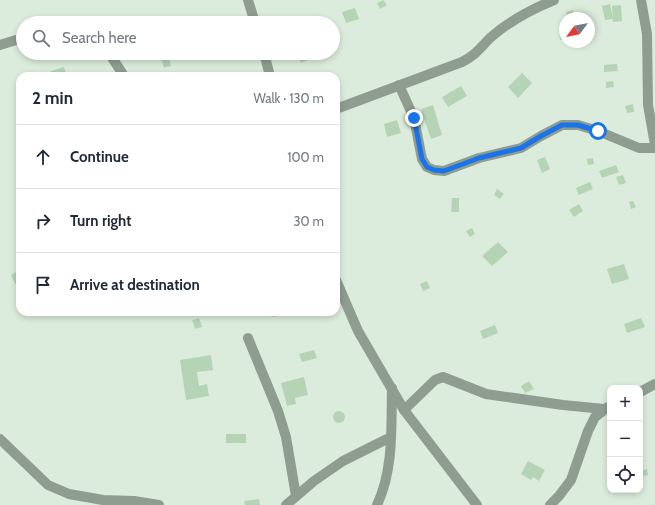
<!DOCTYPE html>
<html lang="en">
<head>
<meta charset="utf-8">
<style>
  body { margin:0; font-family:Cabin,sans-serif; background:#f6f6f7; color:#1f2937 }
  .controls { position:absolute; right:12px; bottom:12px; display:grid; overflow:hidden; border-radius:8px; box-shadow:0 2px 6px #0003 }
  .controls button { width:36px; height:36px; display:grid; place-items:center; padding:0; border:0; border-bottom:1px solid #e0e1e3; background:#fff; color:#1f2937; font:20px sans-serif }
  .compass { position:absolute; left:559px; top:12px; width:36px; height:36px; border-radius:50%; background:#fff; box-shadow:0 2px 6px #0003; rotate:238deg }
  .stop { position:absolute; width:12px; height:12px; margin:-9px; border:3px solid #1a73e8; border-radius:50%; background:#fff }
  .stop.end { background:#1a73e8; border-color:#fff; box-shadow:0 1px 4px #0008 }
  .list { margin:0; padding:0; list-style:none }
  h2 { display:flex; justify-content:space-between; align-items:center; height:52px; margin:0; padding:0 16px; font-size:17px }
  h2 small { font-size:13px; font-weight:400; color:#747a83 }
  .list li { display:grid; grid-template-columns:26px 1fr auto; gap:12px; align-items:center; box-sizing:border-box; height:64px; padding:0 16px; border-top:1px solid #e0e1e3 }
  .list b { display:block; font-size:15px; white-space:nowrap }
  .list em { font-size:13px; font-style:normal; color:#747a83 }
  .icon { flex:none; width:22px; height:22px; fill:none; stroke:currentColor; stroke-width:2; stroke-linecap:round; stroke-linejoin:round }
  .map { position:relative; flex:none; width:655px; height:505px; overflow:hidden }
  .search { position:absolute; background:#fff; box-shadow:0 2px 6px #0003; left:16px; top:16px; width:324px; height:44px; display:flex; align-items:center; gap:10px; box-sizing:border-box; padding:0 14px; border-radius:22px; color:#747a83; font-size:15px }
  .panel { position:absolute; background:#fff; box-shadow:0 2px 6px #0003; left:16px; top:72px; width:324px; height:244px; border-radius:12px }
  .map>svg:first-child { display:block }
  .building { fill:#b4d4b5 }
  .lines { fill:none; stroke-linecap:round; stroke-linejoin:round }
  .minor { stroke:#8f9d90; stroke-width:10 }
  .route { stroke:#1a73e8; stroke-width:5 }
</style>
</head>
<body>
<div class="map">
<svg width="655" height="505" viewBox="0 0 655 505">
  <rect width="100%" height="100%" fill="#dcecdc"/>
  <!-- building -->
  <g class="building">
    <path d="M 383,0 L 387,5 L 380,9 L 377,3 Z"/>
    <path d="M 610,4 L 613,19 L 605,20 L 602,6 Z"/>
    <path d="M 621,5 L 622,21 L 613,22 L 612,6 Z"/>
    <path d="M 355,8 L 359,19 L 346,23 L 342,12 Z"/>
    <path d="M 573,10 L 575,16 L 568,18 L 566,12 Z"/>
    <path d="M 565,29 L 565,40 L 560,40 L 559,30 Z"/>
    <path d="M 168,53 L 171,66 L 164,68 L 160,54 Z"/>
    <path d="M 297,53 L 305,53 L 308,60 L 301,63 Z"/>
    <path d="M 617,64 L 618,71 L 604,72 L 604,65 Z"/>
    <path d="M 64,67 L 66,74 L 62,76 L 52,76 L 51,71 Z"/>
    <path d="M 522,73 L 532,83 L 518,98 L 508,87 Z"/>
    <path d="M 613,81 L 614,87 L 606,88 L 606,82 Z"/>
    <path d="M 461,86 L 467,96 L 448,107 L 442,97 Z"/>
    <path d="M 633,104 L 634,112 L 627,113 L 625,106 Z"/>
    <path d="M 433,105 L 442,135 L 431,139 L 421,109 Z"/>
    <path d="M 397,120 L 401,133 L 387,137 L 384,124 Z"/>
    <path d="M 545,157 L 550,169 L 542,173 L 537,160 Z"/>
    <path d="M 593,158 L 594,164 L 588,165 L 587,159 Z"/>
    <path d="M 616,165 L 619,172 L 602,178 L 599,171 Z"/>
    <path d="M 623,175 L 626,183 L 619,185 L 616,177 Z"/>
    <path d="M 590,182 L 593,189 L 579,195 L 576,188 Z"/>
    <path d="M 497,189 L 504,194 L 500,199 L 494,195 Z"/>
    <path d="M 452,198 L 459,198 L 459,212 L 451,212 Z"/>
    <path d="M 633,201 L 636,207 L 631,209 L 629,202 Z"/>
    <path d="M 579,204 L 583,211 L 574,217 L 569,210 Z"/>
    <path d="M 472,228 L 475,234 L 470,237 L 466,231 Z"/>
    <path d="M 498,242 L 508,252 L 492,266 L 482,256 Z"/>
    <path d="M 624,264 L 629,279 L 612,284 L 607,269 Z"/>
    <path d="M 20,270 L 20,282 L 15,284 L 11,275 Z"/>
    <path d="M 427,281 L 430,288 L 423,291 L 420,284 Z"/>
    <path d="M 270,312 L 288,312 L 272,317 Z"/>
    <path d="M 199,318 L 202,327 L 195,329 L 192,320 Z"/>
    <path d="M 641,318 L 645,327 L 627,333 L 624,324 Z"/>
    <path d="M 495,325 L 498,333 L 483,339 L 480,331 Z"/>
    <path d="M 314,350 L 317,358 L 302,362 L 299,354 Z"/>
    <path d="M 211,355 L 213,370 L 197,372 L 199,386 L 207,384 L 209,396 L 186,400 L 180,360 Z"/>
    <path d="M 304,377 L 308,395 L 295,398 L 296,404 L 287,406 L 281,383 Z"/>
    <path d="M 529,381 L 534,389 L 525,393 L 521,386 Z"/>
    <circle cx="339" cy="417" r="6"/>
    <rect x="226" y="434" width="20" height="9"/>
    <path d="M 528,461 L 545,470 L 539,481 L 533,477 L 531,480 L 521,474 Z"/>
    <path d="M 647,469 L 648,475 L 640,477 L 640,471 Z"/>
    <path d="M 259,499 L 260,505 L 245,505 L 244,501 Z"/>
  </g>
  <g class="lines">
    <!-- minor -->
    <g class="minor">
      <path d="M 248,0 L 255,23"/>
      <path d="M 641,0 L 647,34 L 648,105 L 655,145"/>
      <path d="M 0,45 L 16,40 L 23,40"/>
      <path d="M 109,53 L 124,76"/>
      <path d="M 264,53 L 270,76"/>
      <path d="M 399,85 L 414,118 L 422,159 L 427,167 L 434,170 L 444,171 L 479,158 L 521,148 L 541,136 L 562,125 L 578,125 L 598,131 L 639,148 L 655,148"/>
      <path d="M 336,109 L 462,62 C 477,54 479,49 490,38 C 508,22 532,9 554,0"/>
      <path d="M 336,280 L 358,331 L 404,410 L 477,505"/>
      <path d="M 248,338 L 278,411 L 286,437 L 296,496"/>
      <path d="M 640,392 L 655,384"/>
      <path d="M 404,410 L 435,380 L 443,377 L 486,394 L 563,405 L 604,409"/>
      <path d="M 0,439 L 48,485 L 69,494 L 103,500 L 134,501 L 159,505"/>
      <path d="M 286,505 L 314,481 L 343,461 L 391,437"/>
      <path d="M 377,505 C 394,469 391,427 392,388"/>
      <path d="M 550,505 L 559,496 L 571,480 L 588,431 L 595,417 L 608,407"/>
    </g>
  </g>
  <g class="lines">
    <!-- route -->
    <path class="route" d="M 414,118 L 422,159 L 427,167 L 434,170 L 444,171 L 479,158 L 521,148 L 541,136 L 562,125 L 578,125 L 598,131"/>
  </g>
</svg>
<div class="controls">
<button>+</button>
<button>−</button>
<button><svg class="icon" aria-label="locate" viewBox="0 0 24 24"><circle cx="12" cy="12" r="6"/><path d="M12 2v4M12 18v4M2 12h4M18 12h4"/></svg></button>
</div>
<svg class="compass" viewBox="-18 -18 36 36"><path d="M0-13l5 13h-10z" fill="#e53935"/><path d="M0 13l5-13h-10z" fill="#747a83"/></svg>
<div class="stop" style="left:598px;top:131px"></div>
<div class="stop end" style="left:414px;top:118px"></div>
<div class="search"><svg class="icon" aria-label="search" viewBox="0 0 24 24"><circle cx="10" cy="10" r="6"/><path d="M15 15l6 6"/></svg>Search here</div>
<section class="panel">
<h2>2 min<small>Walk · 130 m</small></h2>
<ul class="list">
<li><svg class="icon" aria-label="ahead" viewBox="0 0 24 24"><path d="M12 20V5M6 11l6-6 6 6"/></svg><div><b>Continue</b></div><em>100 m</em></li>
<li><svg class="icon" aria-label="right" viewBox="0 0 24 24"><path d="M7 20v-9h11M14 6l5 5-5 5"/></svg><div><b>Turn right</b></div><em>30 m</em></li>
<li><svg class="icon" aria-label="arrive" viewBox="0 0 24 24"><path d="M6 21V4h12l-3 4 3 4H6"/></svg><div><b>Arrive at destination</b></div></li>
</ul>
</section>
</div>
</body>
</html>
